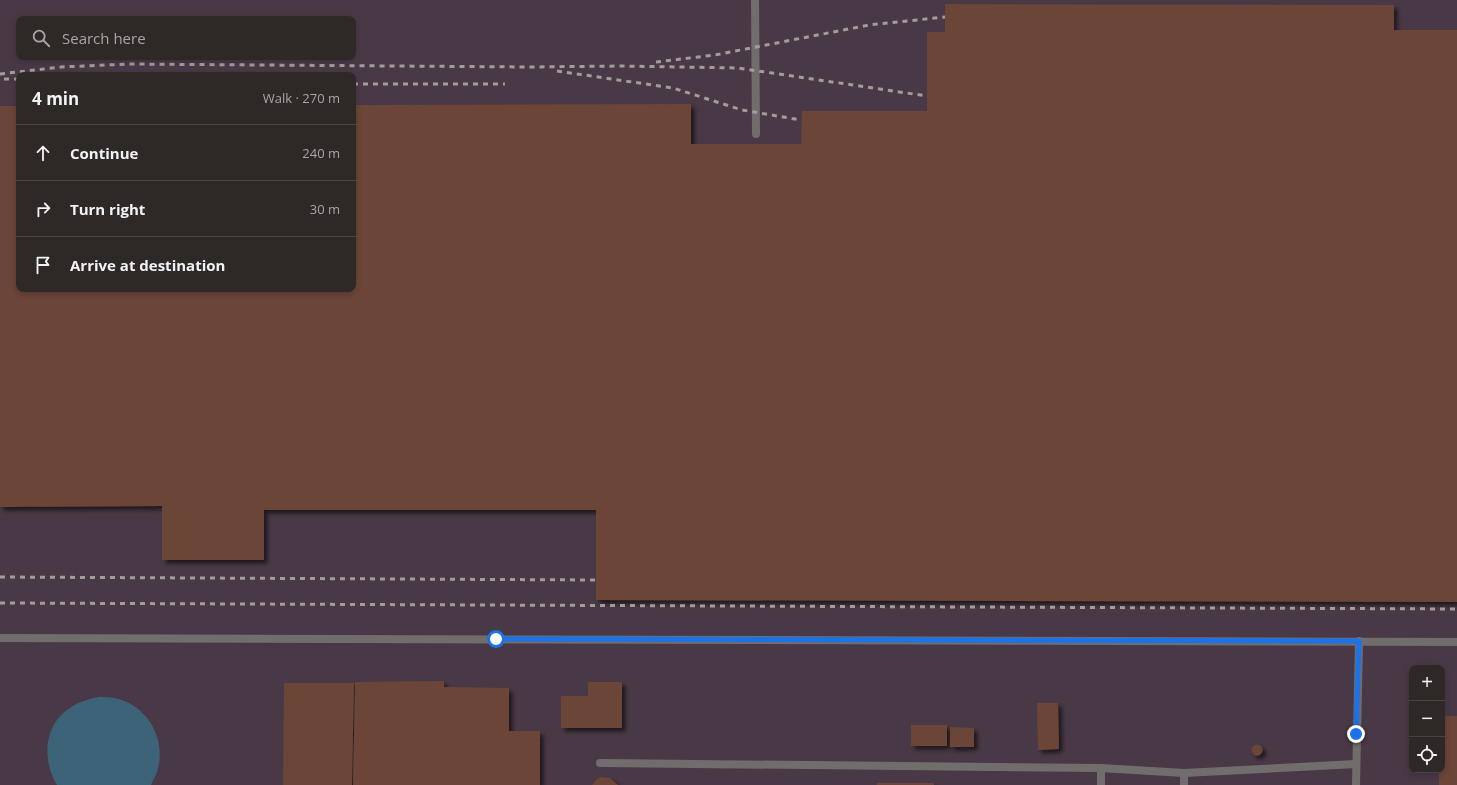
<!DOCTYPE html>
<html lang="en">
<head>
<meta charset="utf-8">
<style>
  body { margin:0; font-family:"Open Sans",sans-serif; background:#36302e; color:#f1f3f6 }
  .controls { position:absolute; right:12px; bottom:12px; display:grid; overflow:hidden; border-radius:8px; box-shadow:0 2px 6px #0003 }
  .controls button { width:36px; height:36px; display:grid; place-items:center; padding:0; border:0; border-bottom:1px solid #494443; background:#2e2826; color:#f1f3f6; font:20px sans-serif }
  .stop { position:absolute; width:12px; height:12px; margin:-9px; border:3px solid #1a73e8; border-radius:50%; background:#fff }
  .stop.end { background:#1a73e8; border-color:#fff; box-shadow:0 1px 4px #0008 }
  .list { margin:0; padding:0; list-style:none }
  h2 { display:flex; justify-content:space-between; align-items:center; height:52px; margin:0; padding:0 16px; font-size:17px }
  h2 small { font-size:13px; font-weight:400; color:#a7a6a7 }
  .list li { display:grid; grid-template-columns:26px 1fr auto; gap:12px; align-items:center; box-sizing:border-box; height:56px; padding:0 16px; border-top:1px solid #494443 }
  .list b { display:block; font-size:15px; white-space:nowrap }
  .list em { font-size:13px; font-style:normal; color:#a7a6a7 }
  .icon { flex:none; width:22px; height:22px; fill:none; stroke:currentColor; stroke-width:2; stroke-linecap:round; stroke-linejoin:round }
  .map { position:relative; flex:none; width:1457px; height:785px; overflow:hidden }
  .search { position:absolute; background:#2e2826; box-shadow:0 2px 6px #0003; left:16px; top:16px; width:340px; height:44px; display:flex; align-items:center; gap:10px; box-sizing:border-box; padding:0 14px; border-radius:8px; color:#a7a6a7; font-size:15px }
  .panel { position:absolute; background:#2e2826; box-shadow:0 2px 6px #0003; left:16px; top:72px; width:340px; height:220px; border-radius:8px }
  .map>svg:first-child { display:block }
  .industrial { fill:#493946; fill-rule:evenodd }
  .water { fill:#3c6378 }
  .building { fill:#6a4537; filter:url(#shadow) }
  .lines { fill:none; stroke-linecap:round; stroke-linejoin:round }
  .service { stroke:#726d6d; stroke-width:8 }
  .rail { stroke:#a39d9a; stroke-width:3; stroke-dasharray:5 5; stroke-linecap:butt }
  .route { stroke:#1a73e8; stroke-width:5 }
</style>
</head>
<body>
<div class="map">
<svg width="1457" height="785" viewBox="0 0 1457 785">
  <defs>
    <filter id="shadow"><feDropShadow dx="3.5" dy="3.5" stdDeviation="2" flood-color="#0009"/></filter>
  </defs>
  <rect width="100%" height="100%" fill="#3e3532"/>
  <!-- industrial -->
  <path class="industrial" d="M 0,0 L 1457,0 L 1457,785 L 0,785 ZM 19,19 L 353,19 L 353,57 L 19,57 ZM 19,75 L 353,75 L 353,289 L 19,289 ZM 1412,668 L 1442,668 L 1442,770 L 1412,770 Z"/>
  <!-- water -->
  <path class="water" d="M 99,697 C 104,697 109,697 114,698 C 146,704 166,737 158,768 C 157,774 153,780 151,785 L 57,785 C 41,759 44,722 73,706 C 81,701 89,699 99,697 Z"/>
  <!-- building -->
  <g class="building">
    <path d="M 945,4 L 1394,5 L 1394,30 L 1457,30 L 1457,602 L 596,600 L 596,510 L 264,510 L 264,560 L 162,560 L 162,506 L 0,507 L 0,106 L 19,106 L 19,289 L 353,289 L 353,105 L 691,104 L 691,144 L 801,144 L 802,111 L 927,111 L 927,32 L 945,32 Z"/>
    <path d="M 444,681 L 444,687 L 509,688 L 509,731 L 540,731 L 540,785 L 353,785 L 355,682 Z"/>
    <path d="M 588,682 L 622,682 L 622,728 L 561,728 L 561,696 L 588,696 Z"/>
    <path d="M 284,683 L 354,683 L 352,785 L 283,785 Z"/>
    <path d="M 1037,703 L 1058,703 L 1059,749 L 1038,750 Z"/>
    <path d="M 1442,716 L 1457,716 L 1457,785 L 1439,785 L 1439,770 L 1442,770 Z"/>
    <rect x="911" y="725" width="36" height="21"/>
    <path d="M 950,727 L 974,728 L 974,747 L 950,747 Z"/>
    <circle cx="1257" cy="750" r="5.5"/>
    <path d="M 601,777 L 610,778 L 618,785 L 592,785 L 597,779 Z"/>
    <rect x="877" y="783" width="57" height="2"/>
  </g>
  <g class="lines">
    <!-- service -->
    <g class="service">
      <path d="M 755,0 L 756,134"/>
      <path d="M 0,638 L 1457,642"/>
      <path d="M 600,763 L 1101,768 L 1184,773 L 1356,764"/>
      <path d="M 1184,773 L 1184,785"/>
      <path d="M 1101,785 L 1101,768"/>
      <path d="M 1356,785 L 1359,641"/>
    </g>
    <!-- rail -->
    <g class="rail">
      <path d="M 656,62 L 715,55 L 869,25 L 945,17"/>
      <path d="M 557,71 L 673,88 L 742,110 L 801,120"/>
      <path d="M 0,74 L 61,67 L 129,64 L 529,67 L 622,66 L 738,68 L 927,96"/>
      <path d="M 4,79 L 19,79"/>
      <path d="M 353,84 L 505,84"/>
      <path d="M 0,577 L 596,580"/>
      <path d="M 0,603 L 1457,609"/>
    </g>
  </g>
  <g class="lines">
    <!-- route -->
    <path class="route" d="M 496,639 L 1359,641 L 1356,734"/>
  </g>
</svg>
<div class="controls">
<button>+</button>
<button>−</button>
<button><svg class="icon" aria-label="locate" viewBox="0 0 24 24"><circle cx="12" cy="12" r="6"/><path d="M12 2v4M12 18v4M2 12h4M18 12h4"/></svg></button>
</div>
<div class="stop" style="left:496px;top:639px"></div>
<div class="stop end" style="left:1356px;top:734px"></div>
<div class="search"><svg class="icon" aria-label="search" viewBox="0 0 24 24"><circle cx="10" cy="10" r="6"/><path d="M15 15l6 6"/></svg>Search here</div>
<section class="panel">
<h2>4 min<small>Walk · 270 m</small></h2>
<ul class="list">
<li><svg class="icon" aria-label="ahead" viewBox="0 0 24 24"><path d="M12 20V5M6 11l6-6 6 6"/></svg><div><b>Continue</b></div><em>240 m</em></li>
<li><svg class="icon" aria-label="right" viewBox="0 0 24 24"><path d="M7 20v-9h11M14 6l5 5-5 5"/></svg><div><b>Turn right</b></div><em>30 m</em></li>
<li><svg class="icon" aria-label="arrive" viewBox="0 0 24 24"><path d="M6 21V4h12l-3 4 3 4H6"/></svg><div><b>Arrive at destination</b></div></li>
</ul>
</section>
</div>
</body>
</html>
